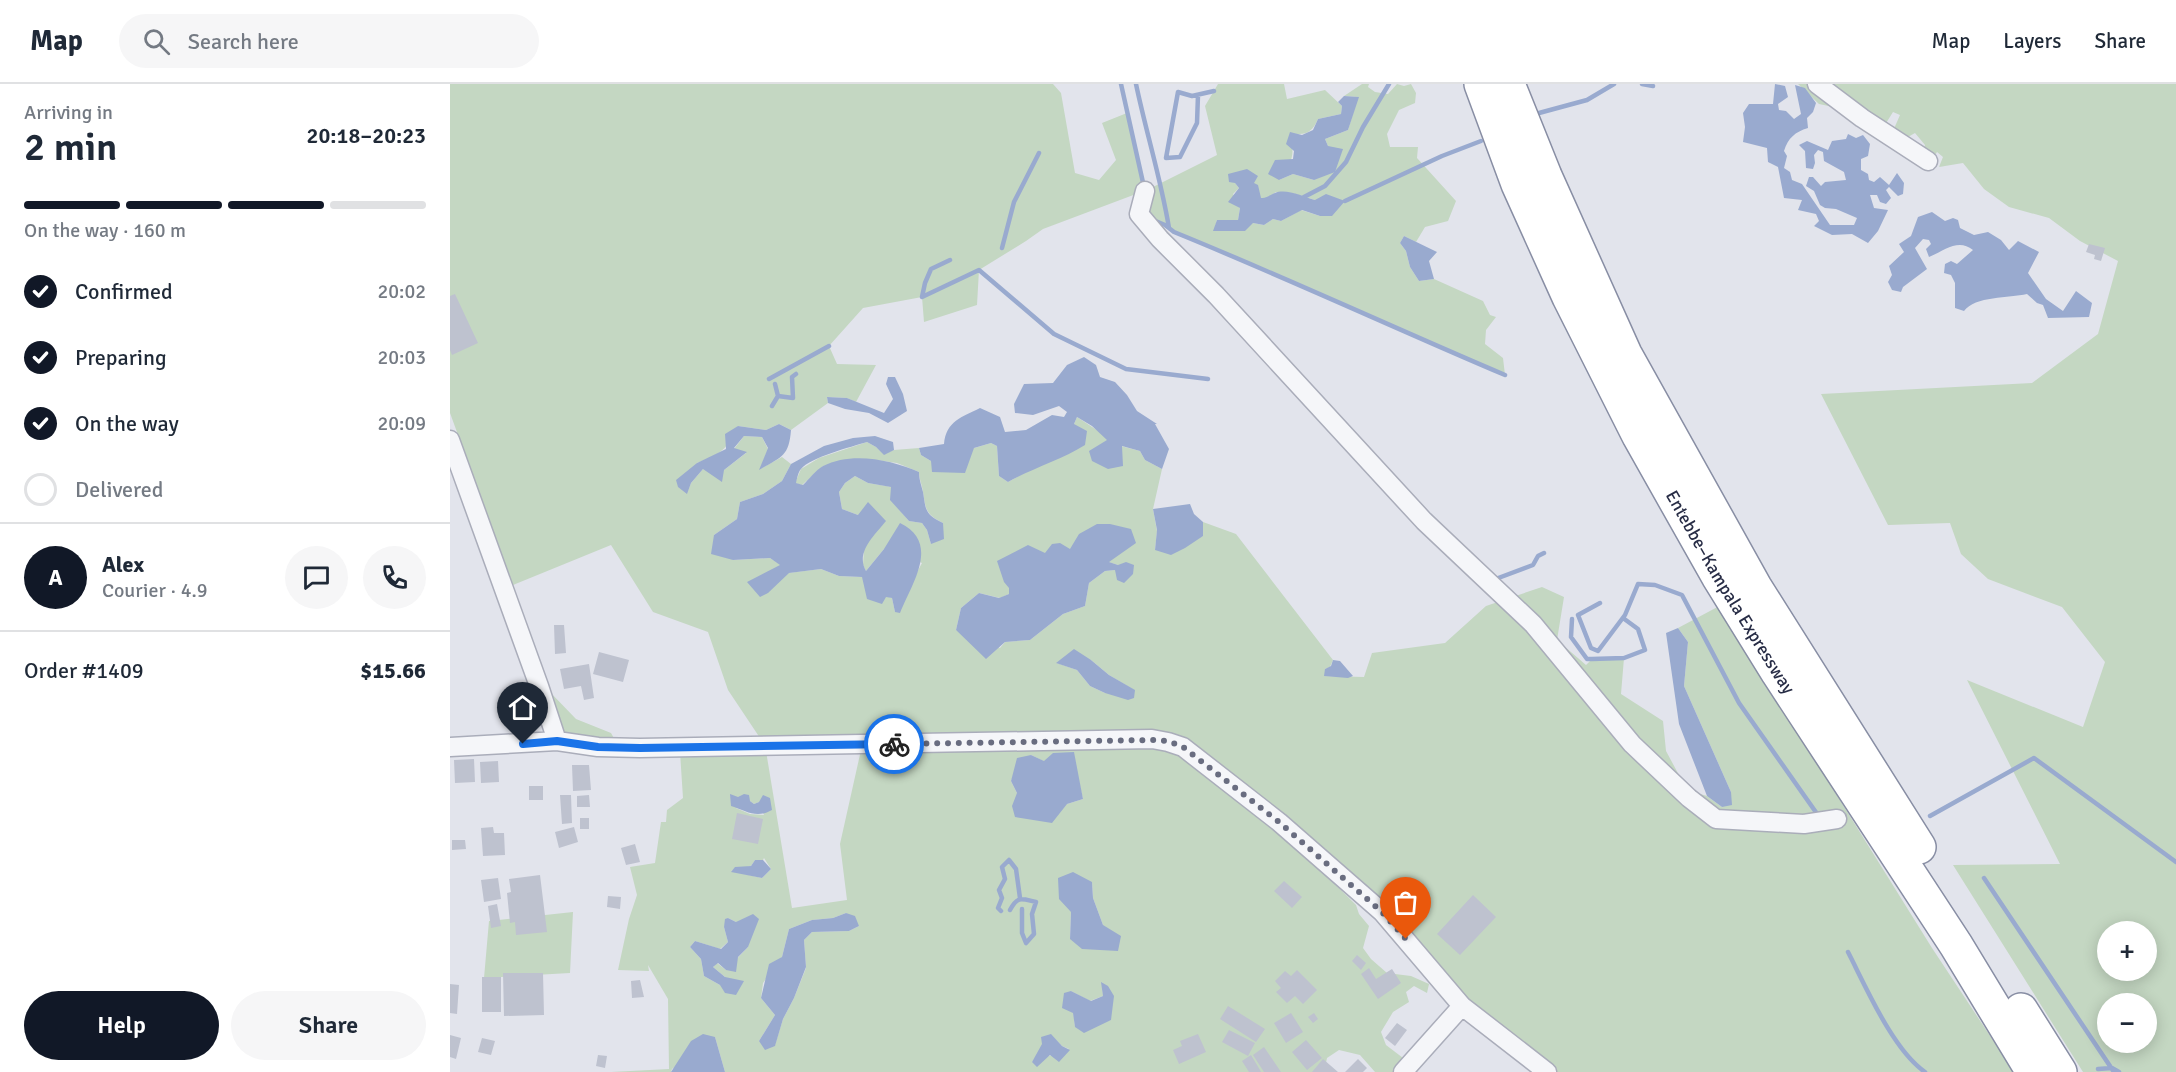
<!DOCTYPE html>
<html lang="en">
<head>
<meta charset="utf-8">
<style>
	body { margin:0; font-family:Signika,sans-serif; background:#f6f6f7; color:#1f2937; height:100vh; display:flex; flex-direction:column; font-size:22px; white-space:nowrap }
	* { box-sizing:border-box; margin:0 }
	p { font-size:20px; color:#747a83 }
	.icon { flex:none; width:33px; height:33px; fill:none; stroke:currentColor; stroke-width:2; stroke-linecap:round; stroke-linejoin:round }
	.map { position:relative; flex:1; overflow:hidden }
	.drawer { display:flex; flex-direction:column; background:#fff; width:450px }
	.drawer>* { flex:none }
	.fabs { position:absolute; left:1647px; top:837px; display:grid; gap:12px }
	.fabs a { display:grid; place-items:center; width:60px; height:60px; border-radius:50%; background:#fff; box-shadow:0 3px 15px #0003; font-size:30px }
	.pin { position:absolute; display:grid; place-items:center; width:51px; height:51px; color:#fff; margin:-62px -26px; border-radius:50% 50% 50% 0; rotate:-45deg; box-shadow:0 0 6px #0007 }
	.pin .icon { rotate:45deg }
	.courier { position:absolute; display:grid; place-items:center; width:60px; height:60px; margin:-30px; border:4px solid #1a73e8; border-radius:50%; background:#fff; color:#222; box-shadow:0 2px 8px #0007 }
	.headline em { font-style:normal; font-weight:600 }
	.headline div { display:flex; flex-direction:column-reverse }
	.headline { display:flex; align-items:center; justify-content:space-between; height:102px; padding:0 24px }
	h1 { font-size:39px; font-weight:600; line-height:45px }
	.bar { display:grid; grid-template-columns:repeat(4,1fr); gap:9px 6px; align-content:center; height:72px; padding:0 24px }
	.bar i { height:8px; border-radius:4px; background:#e0e1e3 }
	.bar .active { background:#111827 }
	.bar p { grid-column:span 4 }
	.line { display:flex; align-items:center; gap:15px; padding:0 24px; border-top:2px solid #e0e1e3 }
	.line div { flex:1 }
	.round { display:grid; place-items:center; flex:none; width:63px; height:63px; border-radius:32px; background:#f6f6f7 }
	ol { padding:0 24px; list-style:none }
	li { display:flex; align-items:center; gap:18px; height:66px }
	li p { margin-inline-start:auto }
	li .icon { padding:6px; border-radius:50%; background:#111827; color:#fff; stroke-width:4 }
	li:last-child { color:#747a83 }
	li i { width:33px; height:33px; border:3px solid #e0e1e3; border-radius:50% }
	.cta { display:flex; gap:12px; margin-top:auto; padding:12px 24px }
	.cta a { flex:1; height:69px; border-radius:36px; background:#111827; color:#fff; font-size:24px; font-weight:600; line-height:69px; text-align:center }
	.cta a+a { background:#f6f6f7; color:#1f2937 }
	header { display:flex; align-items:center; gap:36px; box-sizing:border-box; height:84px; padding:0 30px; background:#fff; border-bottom:2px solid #e0e1e3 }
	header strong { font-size:28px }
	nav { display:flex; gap:33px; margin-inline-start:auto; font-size:21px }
	.search { width:420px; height:54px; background:#f6f6f7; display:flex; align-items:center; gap:15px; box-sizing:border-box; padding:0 21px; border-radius:33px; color:#747a83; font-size:22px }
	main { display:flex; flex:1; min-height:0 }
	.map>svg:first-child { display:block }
	.green { fill:#c4d7c2; fill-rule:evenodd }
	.water { fill:#99aacf }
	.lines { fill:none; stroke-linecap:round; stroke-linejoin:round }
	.stream { stroke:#99aacf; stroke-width:4.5 }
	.building { fill:#bec2cf }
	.street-casing { stroke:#aaadba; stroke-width:21 }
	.highway-casing { stroke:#888ea4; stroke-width:36 }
	.street { stroke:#f5f6f9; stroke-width:18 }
	.highway { stroke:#fff; stroke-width:33 }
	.done { stroke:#696d80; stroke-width:6; stroke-dasharray:0 10.8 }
	.route { stroke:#1a73e8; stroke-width:8 }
	.labels { text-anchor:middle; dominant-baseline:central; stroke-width:4.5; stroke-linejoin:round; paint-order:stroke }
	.street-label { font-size:18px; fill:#282d46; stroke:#f2f4f9 }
</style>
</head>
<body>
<header>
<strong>Map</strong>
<div class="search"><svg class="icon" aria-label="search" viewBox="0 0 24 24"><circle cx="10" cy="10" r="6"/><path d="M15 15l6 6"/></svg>Search here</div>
<nav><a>Map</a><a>Layers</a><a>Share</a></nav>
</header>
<main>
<section class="drawer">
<div class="headline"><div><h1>2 min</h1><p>Arriving in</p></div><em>20:18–20:23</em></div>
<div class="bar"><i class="active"></i><i class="active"></i><i class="active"></i><i></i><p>On the way · 160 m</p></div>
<ol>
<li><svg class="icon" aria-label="check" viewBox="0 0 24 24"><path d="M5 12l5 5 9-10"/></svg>Confirmed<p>20:02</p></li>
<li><svg class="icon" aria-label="check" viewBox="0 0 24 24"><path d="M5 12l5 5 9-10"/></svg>Preparing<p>20:03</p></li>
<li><svg class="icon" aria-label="check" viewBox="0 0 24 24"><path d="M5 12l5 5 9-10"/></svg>On the way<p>20:09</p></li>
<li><i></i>Delivered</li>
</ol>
<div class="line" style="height:108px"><b class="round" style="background:#111827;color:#fff">A</b><div><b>Alex</b><p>Courier · 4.9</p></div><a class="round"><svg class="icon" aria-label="chat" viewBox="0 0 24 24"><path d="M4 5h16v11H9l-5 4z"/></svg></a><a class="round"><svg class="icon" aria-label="phone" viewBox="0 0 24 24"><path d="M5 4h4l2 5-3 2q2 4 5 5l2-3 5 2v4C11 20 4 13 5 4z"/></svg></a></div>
<div class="line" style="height:78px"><div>Order #1409</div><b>$15.66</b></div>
<div class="cta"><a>Help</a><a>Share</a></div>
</section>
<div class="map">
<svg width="1726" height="988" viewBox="0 0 1726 988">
	<rect width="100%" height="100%" fill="#e2e4ec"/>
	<!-- green -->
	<path class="green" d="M0 0H603L611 9 625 89 649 96 666 76 652 39 677 29 695 107 767 71 755 22 768 0H834L837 15 875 6 892 22 891 30 868 35C862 49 855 52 840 49 845 74 843 75 829 96L843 90 864 96 878 62 875 55 898 46 908 13 894 12 912 0H919L918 3 925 8 938 10 947 0 954 2 961 0 966 9 965 19 949 26 937 50 940 63H968L967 74 1006 117 998 137 975 143 966 158 954 152 950 159 956 167 960 183 969 197 984 195 1033 217 1040 231 1046 233 1036 246 1035 260 1053 274 1055 291C944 244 835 193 724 148L715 141 701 135 694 107 593 145 576 157 529 186 527 221 474 238 472 213 413 224 379 262 387 280 426 281 406 318 397 314 377 313 378 319 341 346 329 340 316 346 288 342C276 366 273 369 247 379L237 409 241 399 253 385 274 386 296 369 284 365 294 352 312 353 318 365 310 385 332 373 341 380 332 397 313 410 290 418 287 435 264 451 283 476 320 474 331 481 332 494 338 489 371 485 389 492 412 493 436 512 442 514 445 528 472 479 434 465 416 487 413 481 414 465 408 431 392 425 389 408 395 399 405 392 418 399 442 403 441 416 459 437 472 439 477 446 481 460 493 439C475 430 476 425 473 408 472 400 469 395 469 388L447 379 419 375 373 382 352 401 345 399 351 385 369 374 417 358 426 363 434 370 444 366 469 364 471 371 481 377 541 359 547 362 549 392 558 398 585 383 624 340 627 333 671 362 690 367 695 376 712 385 703 425 707 447 705 466 753 452V438L786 450 883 576 880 583 875 585V592L914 593 922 569 995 559 1036 522 1092 503 1114 513 1107 556 1136 581 1142 575 1174 574 1171 610 1213 637 1216 667 1237 706 1257 712 1272 723 1281 708 1234 602 1238 558 1228 544 1275 519 1339 623 1383 705 1482 864 1564 988H1104L1013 921 837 742 731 652 708 648 694 661 730 670 764 695 879 794 906 821 909 830 919 842 913 864 921 875 937 889 961 892 979 900 977 909 964 902 956 908 959 918 943 928 931 948 936 961 957 977 949 988H925L910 971 889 966 877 974 874 988H275L265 953 222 985 221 988H161L219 985 218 915 198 881 199 887 168 886 179 835 187 811 180 783 205 779 211 738H216L217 726 233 714 230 668 316 667 342 824 397 816 390 760 411 666 312 657 278 606 258 548 203 528 161 461 63 501 0 329ZM785 99 811 114H817L826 108 842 109 865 116 870 132 851 126 831 137 823 135 814 141 803 139 764 147 767 136H788L790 124 783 110 789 104ZM620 466 668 481 665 486 655 487 639 499 635 522 613 530 580 556 555 558 550 564 506 546 511 524 529 509 550 514 559 510V504L596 469ZM641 576 659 591 684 606 655 609 640 602 627 586 607 579ZM581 671 628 694 633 715 617 720 567 709 561 697 565 687ZM300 717 304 720 309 718 314 731 300 730 286 724ZM314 774 321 785 312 794 281 787 301 782 305 776H313ZM642 798 643 814 653 841 620 855 621 828ZM396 829 409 842 399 847 362 848 354 856 356 884 344 914 333 935 325 961 309 957 325 931 311 914 313 899 332 873 339 845 362 836 383 834ZM278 834 286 838 298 863 276 886 267 879 263 883 275 893 270 901 254 892 251 875 240 863 245 857 270 865 278 858 274 843ZM652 898 661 936 625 943 621 907 640 917 653 912ZM601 951 612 962 619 965 582 978Z
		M1348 0H1726V988H1633L1503 781 1610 780 1517 596 1633 643 1655 578 1612 523 1538 495 1511 470 1500 439 1438 441 1371 310 1582 299 1648 250 1668 177 1630 157 1599 134 1559 123 1534 105 1513 79 1489 83 1493 73 1487 68 1480 80 1473 69 1475 61 1465 49 1449 58 1443 47 1450 31 1443 28 1433 44 1388 24 1369 20ZM1658 848H1696V886H1658ZM1658 920H1696V958H1658Z
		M97 605 126 635 161 649 166 658 100 649Z
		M123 828 120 889 34 894 39 837Z"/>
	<!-- water -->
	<path class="water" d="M1325 0 1335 2 1338 13 1328 20 1329 26 1336 27 1344 35 1351 30 1345 1 1355 4 1366 19 1363 28 1357 34 1358 44C1345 48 1338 54 1334 67L1337 72 1334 84 1340 88 1342 96 1352 100 1380 141H1404L1407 134 1386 125 1375 124 1370 121 1364 107 1356 102 1359 93H1363L1371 102 1375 98 1396 96 1394 88 1374 77 1373 68 1368 66 1364 71 1365 79 1363 85 1356 84 1355 67 1349 61 1357 57 1378 66 1382 57 1396 55 1398 50 1406 54 1413 51 1420 60 1418 72 1411 75V86L1418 90 1419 96 1424 98 1430 93 1439 101 1447 89 1454 99 1453 110 1448 112 1439 103 1436 106 1441 114 1436 120 1430 118 1427 111H1420L1424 124 1438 126 1428 147 1418 159 1402 150 1382 151 1364 142 1369 137 1366 130 1348 126 1352 116 1334 114 1328 83 1318 78 1317 64 1293 58 1295 43 1293 29 1299 20H1323Z
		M894 12 909 13 898 46 875 55 878 62 893 65 885 88 864 96 843 90 829 96 818 90 825 76 843 75 844 67 836 60 840 48 852 51 863 46 868 35 891 30 892 22 888 18Z
		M797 85 808 92 804 99 808 101 811 114C818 114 819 111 825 109 836 104 854 113 865 116L876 110 895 117 882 132H870L852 126 831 137 823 135 814 141 803 139 795 147H763L767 136H788L790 124 778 118 789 104 785 99 779 98 778 90Z
		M1482 128 1495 137 1503 134 1508 136 1510 144 1524 151 1538 148 1551 156 1559 166 1568 157 1589 168 1578 189 1596 215 1613 227 1626 207 1642 219 1639 233 1598 234 1593 221 1587 219 1577 210C1559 214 1525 212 1514 227L1505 224V199L1501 191 1494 189 1495 180 1501 177 1507 180 1523 166C1508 154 1494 167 1479 173L1476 165 1481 160 1479 156 1473 155 1465 164 1477 185 1453 203 1451 208 1442 206 1438 198 1442 191 1439 182 1454 168 1449 160 1461 152 1468 133Z
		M954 152 987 168 979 177 984 195 969 197 960 183 956 167 950 159Z
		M634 273 646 281 650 293 665 298 677 311 687 327 707 340H705L719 365 712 385 695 376 690 367 672 362 673 382 658 385 642 377 639 367 657 356 642 342 627 333 624 340 637 347 635 361C611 376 583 384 558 398L549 392 547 362 541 359 524 364 515 389 482 388 481 377 471 371 469 364 494 360C496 337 512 333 530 324L550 333 555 348 576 346 602 331 614 333 617 328 609 322 583 331 565 329 564 320 574 300 603 299 617 281Z
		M438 293H445L453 310 457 327 438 339 419 329 395 325 378 319 377 313 397 314 434 329 443 315 436 300Z
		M329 340 341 346C339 373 331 373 309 386L318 364 312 353 294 352 284 364 297 368 274 386 272 398 253 385 241 399 237 410 228 403 226 396 247 379 276 365 275 350 288 342 316 346Z
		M425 352 443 358 444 366 434 371 426 363 417 358C401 363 361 373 351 385 348 388 347 395 346 399L353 401C359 395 366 386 373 382 402 367 442 376 469 388 469 395 471 400 473 408 476 425 474 430 493 439L494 455 481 460 477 446 472 439 459 437 440 416 441 403 418 399 405 392 395 399 389 408 392 425 408 431 418 418 436 437C425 451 405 468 416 487L434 465 450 439C491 459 462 499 450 529L445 528 442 514 436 513 432 520 417 515 412 493 389 492 371 485 339 489 318 509 310 513 297 498 330 481 320 474 283 476 261 470 264 451 287 435 290 418 313 410 332 397 341 380 374 362 403 354Z
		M740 420 744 430 753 438V452L735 464 721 471 705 466 707 446 703 425Z
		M647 440H660L681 445 686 459 659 478 668 481 676 478 684 481 683 490 674 499 667 496 665 486 655 487 639 499 635 522 613 530 580 556 555 558 536 575 506 546 511 524 529 509 549 514 559 510V504L554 498 547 477 578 461 595 469 602 460 610 459 620 465 629 450Z
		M1228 544 1238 558 1234 602 1281 708 1282 721 1272 723 1257 712 1229 640 1216 549Z
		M624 565 641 576 659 591 685 606 684 614 678 616 655 609 640 602 627 586 606 579Z
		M883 576 890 577 903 592 898 594 874 592 875 585 881 582Z
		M624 668 633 715 617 720 602 739 565 733 562 722 567 709 561 697 567 674 581 671 594 677 603 669Z
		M280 710 288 713 294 710 299 711 300 717 304 720 309 718 313 711 320 714 322 726C306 735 297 727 281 722Z
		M305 776H313L321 785 312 794 281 788 285 783 301 782Z
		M623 788 642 798 643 814 653 841 671 852 668 867 632 865 620 855 621 828 609 815 608 794Z
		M396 829 405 832 409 842 399 847 362 848 354 856 356 883 344 914 333 935 325 962 315 966 309 957 325 931 311 914 319 880 332 873 339 845 362 836 383 834Z
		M303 830 309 835 298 863 288 873 286 888 276 886 268 879 263 883 275 893 294 897 286 911 275 909 270 901 254 892 251 875 240 863 245 857 271 865 278 858 274 843 275 835 278 834 286 838Z
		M651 898 658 902 664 912 661 936 634 949 625 943 623 929 612 924 614 909 621 907 641 917 653 912Z
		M253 950 265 953 275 988H221L241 957Z
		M601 950 612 962 620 966 609 978 600 971 587 983 582 978 592 960 591 953Z"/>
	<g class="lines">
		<!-- stream -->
		<path class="stream" d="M671 0 694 103
			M686 0C696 48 711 95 719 144
			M1192 0 1203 2
			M748 11 747 39 730 73 716 74 728 8 742 12 764 7
			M1089 29 1137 16 1164 0
			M854 113 875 102 896 78 913 43 939 0
			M895 117 992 72 1031 57
			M703 136 715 141 724 148C835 193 944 244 1055 291
			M552 164 564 118 589 69
			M500 176 481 185 475 199 472 213 529 186 604 250 676 285 758 295
			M319 295 379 262
			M325 300 328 312 343 314 342 293 346 290
			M322 322 328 312
			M1043 496 1083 481 1088 472 1094 469
			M1150 519 1128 531 1141 564 1148 567 1175 531 1188 500 1205 501 1232 511 1289 619 1370 734
			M1122 535 1121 553 1137 575H1142L1174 574 1195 566 1188 545 1173 534
			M1480 732 1584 674 1726 778
			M1534 794 1664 988
			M560 826C568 811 572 815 586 818L582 830 584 850 576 859 572 849V825
			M551 827 548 824 552 814 549 806 555 795 552 783 559 776 566 785 570 814
			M1398 868C1416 903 1443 966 1475 988
			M1648 985 1662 984 1669 988"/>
	</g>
	<!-- building -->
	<path class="building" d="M1639 160 1655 164 1651 177 1644 175 1645 171 1636 168Z
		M5 210 28 259 2 271 0 266V212Z
		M104 541H114L116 569 105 570Z
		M149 568 179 576 173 598 143 590Z
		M139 580 144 614 134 616 131 602 114 605 110 585Z
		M24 675 25 698 5 699 4 676Z
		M48 677 49 698 31 699 30 678Z
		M122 681H139L141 706 123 707Z
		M79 702H93V716H79Z
		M110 711H121L122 739 112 740Z
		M139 711 140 723H127V712Z
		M287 729 313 735 308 760 282 755Z
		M130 734H139V745H130Z
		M43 743 44 749H54L55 771 33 772 31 744Z
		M124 743 128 758 109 764 105 748Z
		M2 756H15L16 765 2 766Z
		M185 760 190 778 176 781 171 764Z
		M90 791 97 848 66 851 65 838 60 839 57 809 61 808 59 795Z
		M48 794 51 815 34 818 31 796Z
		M834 797 852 813 842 824 824 807Z
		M1023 811 1046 833 1010 871 987 850Z
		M158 812 171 813 170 825 157 823Z
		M47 820 51 842 41 844 38 822Z
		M907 871 916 879 911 886 902 877Z
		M919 884 926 895 942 885 951 899 928 915 911 890Z
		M847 886 867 906 853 920 845 912 837 919 826 908 831 904 825 897 835 887 841 892Z
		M53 889H93L94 931 54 932Z
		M32 893H51V928H32Z
		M190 896 194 913 182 914 181 897Z
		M0 900 9 901 7 930 0 929Z
		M778 922 815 945 806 958 770 935Z
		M841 929 853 948 836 959 824 939Z
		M864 929 868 935 863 939 858 933Z
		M947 939 957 946 945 962 935 954Z
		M779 946 805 959 798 972 772 958Z
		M748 950 756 968 729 980 723 966 732 962 730 957Z
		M0 951 11 954 6 975 0 973Z
		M32 954 45 957 41 971 28 968Z
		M856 956 872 974 857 986 842 968Z
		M814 963 831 988H814L803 971Z
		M148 971 157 972 155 984 146 982Z
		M801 971 810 986 811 988H799L792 977Z
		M873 975 888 988H862Z
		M908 975 917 984 913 988H895Z"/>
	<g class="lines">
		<!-- street casing -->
		<g class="street-casing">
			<path id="street" d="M1367 0 1412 34 1478 77
				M695 107 689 130 710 155 766 211 974 437 1083 540 1182 660 1239 714 1266 735 1354 740 1387 735
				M0 356 89 602 107 657 148 663 190 664 702 655 718 658 733 663 829 738 932 828 1012 922 1097 988
				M0 663 107 657
				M953 988 1012 922"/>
		</g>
		<!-- highway casing -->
		<g class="highway-casing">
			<g id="highway">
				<path id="s1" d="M1031 0 1068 100 1119 213 1189 352 1268 492 1328 589 1506 861 1583 988"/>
				<path d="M1058 0 1095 92 1175 270 1305 503 1469 763"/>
				<path d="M1571 926 1610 988"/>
			</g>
		</g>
		<!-- street -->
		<use href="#street" class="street"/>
		<!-- highway -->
		<use href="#highway" class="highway"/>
	</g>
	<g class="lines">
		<!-- done -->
		<path class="done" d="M444 660 702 656 718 657 733 663 829 738 932 828 956 855"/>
		<!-- route -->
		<path class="route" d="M73 660 107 657 148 663 190 664 444 660"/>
	</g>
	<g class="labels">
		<!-- street labels -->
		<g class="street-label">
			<text stroke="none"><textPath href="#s1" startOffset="567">Entebbe–Kampala Expressway</textPath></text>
		</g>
	</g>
</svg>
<div class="fabs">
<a>+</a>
<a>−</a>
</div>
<div class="pin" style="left:956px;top:855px;background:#ea580c"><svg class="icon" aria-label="bag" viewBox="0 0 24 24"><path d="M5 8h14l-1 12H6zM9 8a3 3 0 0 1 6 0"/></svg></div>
<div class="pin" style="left:73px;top:660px;background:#1f2937"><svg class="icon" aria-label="home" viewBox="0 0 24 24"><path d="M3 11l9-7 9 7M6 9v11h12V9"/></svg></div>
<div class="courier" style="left:444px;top:660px"><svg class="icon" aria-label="bike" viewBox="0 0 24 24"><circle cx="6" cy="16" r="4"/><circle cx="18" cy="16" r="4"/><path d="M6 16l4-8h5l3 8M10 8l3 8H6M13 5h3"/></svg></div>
</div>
</main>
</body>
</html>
